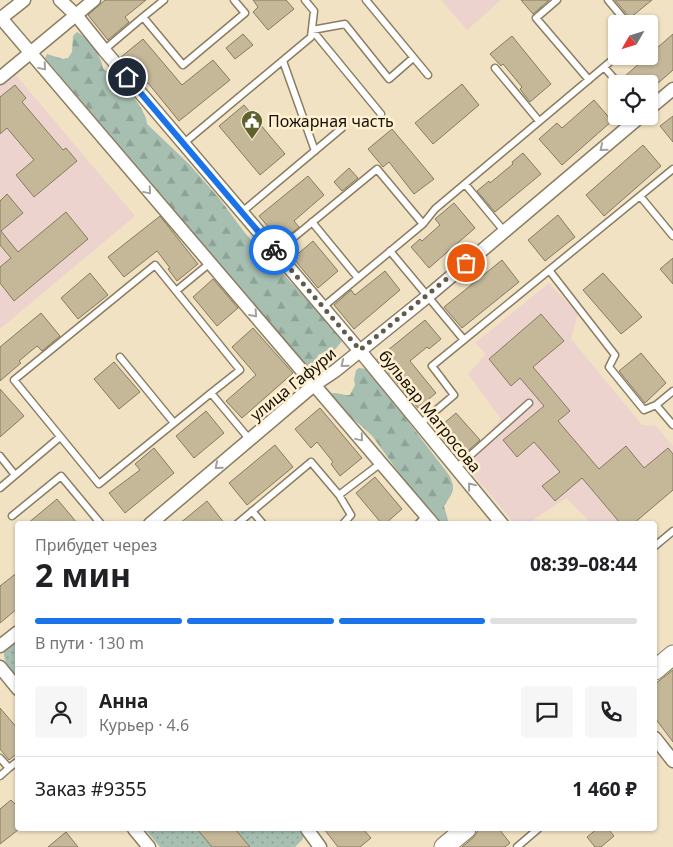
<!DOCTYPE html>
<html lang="ru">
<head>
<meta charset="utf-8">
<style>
	body { margin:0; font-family:"Noto Sans",sans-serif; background:#f6f6f6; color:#202124; height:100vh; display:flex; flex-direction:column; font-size:19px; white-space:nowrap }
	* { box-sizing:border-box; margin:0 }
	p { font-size:16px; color:#757577 }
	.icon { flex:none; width:28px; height:28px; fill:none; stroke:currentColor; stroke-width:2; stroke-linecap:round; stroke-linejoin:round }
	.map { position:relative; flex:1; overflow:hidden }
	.sheet { position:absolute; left:15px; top:521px; width:642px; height:310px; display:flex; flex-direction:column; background:#fff; border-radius:5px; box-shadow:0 1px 4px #0004 }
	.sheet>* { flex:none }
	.needle { width:32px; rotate:231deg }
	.tools { position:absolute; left:608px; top:15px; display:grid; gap:10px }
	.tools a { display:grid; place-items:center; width:50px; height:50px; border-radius:5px; background:#fff; box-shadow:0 1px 4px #0004; font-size:25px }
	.pin { position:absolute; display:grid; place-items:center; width:42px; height:42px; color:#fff; margin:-21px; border:2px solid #fff; border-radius:50%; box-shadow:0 1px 5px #0007 }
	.courier { position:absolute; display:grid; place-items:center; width:50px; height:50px; margin:-25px; border:4px solid #1a73e8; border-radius:50%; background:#fff; color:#222; box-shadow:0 1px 6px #0007 }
	.headline em { font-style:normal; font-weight:700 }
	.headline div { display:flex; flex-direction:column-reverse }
	.headline { display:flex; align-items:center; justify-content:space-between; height:85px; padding:0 20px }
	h1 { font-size:32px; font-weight:700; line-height:38px }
	.bar { display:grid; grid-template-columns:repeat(4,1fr); gap:8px 5px; align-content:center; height:60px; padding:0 20px }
	.bar i { height:6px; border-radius:4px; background:#e0e0e0 }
	.bar .selected { background:#1a73e8 }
	.bar p { grid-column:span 4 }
	.line { display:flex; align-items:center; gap:12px; padding:0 20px; border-top:1px solid #e0e0e0 }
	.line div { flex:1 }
	.round { display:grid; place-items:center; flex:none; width:52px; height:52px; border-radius:5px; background:#f6f6f6 }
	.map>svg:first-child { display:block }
	.education { fill:#edd3cd }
	.grass { fill:url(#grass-dots) }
	.forest { fill:url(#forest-firs) }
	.building { fill:#c5b899; stroke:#877a5e }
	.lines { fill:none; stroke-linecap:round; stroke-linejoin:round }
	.lane-casing { stroke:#8a7d61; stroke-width:9 }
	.street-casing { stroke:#8a7d61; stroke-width:15 }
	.secondary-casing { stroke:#8a7d61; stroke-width:21 }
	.lane { stroke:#fff; stroke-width:6 }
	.street { stroke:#fff; stroke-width:12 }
	.secondary { stroke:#fff; stroke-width:19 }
	.oneway { stroke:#a2a09b }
	.done { stroke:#635a48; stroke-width:5; stroke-dasharray:0 9 }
	.route { stroke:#1a73e8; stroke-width:6 }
	.labels { text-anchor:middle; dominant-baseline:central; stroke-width:5; stroke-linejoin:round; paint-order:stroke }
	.poi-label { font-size:16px; fill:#161106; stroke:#fef0d1; text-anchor:start }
	.street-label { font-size:16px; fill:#161106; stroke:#fef0d1 }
</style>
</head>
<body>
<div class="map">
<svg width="673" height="847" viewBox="0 0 673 847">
	<defs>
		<pattern id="grass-dots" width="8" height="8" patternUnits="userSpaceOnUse" patternTransform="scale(1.25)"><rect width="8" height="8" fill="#a6bfb1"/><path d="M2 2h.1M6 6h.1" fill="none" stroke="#8ea397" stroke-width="1.8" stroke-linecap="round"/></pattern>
		<pattern id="forest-firs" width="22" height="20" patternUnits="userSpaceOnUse" patternTransform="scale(1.25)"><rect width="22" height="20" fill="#a6bfb1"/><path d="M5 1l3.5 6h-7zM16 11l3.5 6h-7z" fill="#8ea397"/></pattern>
	</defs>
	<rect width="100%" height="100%" fill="#f1e2c4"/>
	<!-- education -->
	<path class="education" d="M441 0H501L467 30Z
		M14 73 135 216 0 329V85Z
		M549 283 578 314 571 339 642 425 656 426 673 446V486L630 524H592L566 498 527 524H515L462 461 482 443 487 434 501 419 468 374 486 354 475 343Z"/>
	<!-- grass -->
	<path class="grass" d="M17 640V678C10 669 3 663 4 650Z
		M145 829H302L304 832 303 839 295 847H160Z"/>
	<!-- forest -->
	<path class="forest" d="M77 32C87 37 97 50 101 61 102 63 102 66 103 68 106 73 112 74 116 77 125 83 148 114 147 124L189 164 219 198 245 233 340 335 342 341 333 352H325L318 355 315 367 313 370 306 368 45 58 47 54 63 59 68 58 72 52 73 36Z
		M359 368 366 369 371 373 449 475C457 491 452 493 444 506L449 524H436L373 437C359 422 340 411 329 394 335 391 343 396 350 395L355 385 354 380 356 370Z"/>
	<!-- building -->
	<path class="building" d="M105 0H146L125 17 129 22 108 40 88 15Z
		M253 0H286L294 9 268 30 253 12 258 7Z
		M521 0H549L533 14Z
		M615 0H652L630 18Z
		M243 34 253 45 235 59 226 48Z
		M673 34V70L649 91V84H632L625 76Z
		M512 36 551 84 530 102 520 89 522 87 503 64 501 66 490 54Z
		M143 39 182 85 213 60 230 80 179 121 148 83 146 85 121 57Z
		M462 84 479 105 433 144 415 123Z
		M15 85 26 98 22 102 63 150 66 148 77 161 34 197 16 175 34 160 7 128 0 134V97Z
		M594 100 612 121 562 165 539 139 557 123 562 128Z
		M244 105 285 154 260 175 219 126Z
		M673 116V142L660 126Z
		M392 129 434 179 414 194 389 162 383 167 368 149Z
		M643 145 661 166 604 216 586 195Z
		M523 153 541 174 495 212 477 191 489 181 490 183 513 164 512 162Z
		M349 168 358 178 342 191 334 182Z
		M308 176 324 195 294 221 299 227 281 242 259 216Z
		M7 194 23 213 1 231 18 252 66 212 88 239 14 301 0 283V267L11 258 0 245V201Z
		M454 203 475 228 429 268 411 247 420 239 422 241 440 225 435 219Z
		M558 215 575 237 545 261 528 240Z
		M160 216 198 264 177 281 168 269 170 268 157 251 124 277 108 257Z
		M313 241 338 271 318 288 293 258Z
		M673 258V284L660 269Z
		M502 260 519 282 462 328 444 307Z
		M385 271 400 290 354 329 334 305 351 290 355 295Z
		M90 273 108 295 78 319 61 298Z
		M603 273 642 317 621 334 583 290Z
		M213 279 238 308 217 326 193 297Z
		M41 313 60 336 42 351 37 346 19 361 21 363 0 381V347Z
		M541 314 564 341 533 367 570 411 558 421 599 469 626 446 644 468 668 448 673 454V490L633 524H621L582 478 555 501 542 486 560 472 534 442 517 457 503 440 544 406 520 378 511 386 489 359Z
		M425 320 441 339 429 349 427 347 410 361 436 393 418 408 377 359Z
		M253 328 293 373 242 418 226 401 256 375 232 347Z
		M641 353 666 383 645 403 619 371Z
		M114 362 140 392 119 409 94 379Z
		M0 389 24 416 0 437Z
		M320 408 362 458 340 476 331 464 333 462 317 442 311 448 295 429Z
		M206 411 224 433 194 458 176 436Z
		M456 413 480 440 460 458 436 430Z
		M275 445 293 467 247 505 229 483Z
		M154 448 174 473 125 513 109 493 140 470 135 464Z
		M375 477 402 509 385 524H382L356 493Z
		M57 499 78 524H27Z
		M207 501 225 524H179Z
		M18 572V608L0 623V586Z
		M673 670V742L655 718V684Z
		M0 708 18 729V753L9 760 0 749Z
		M11 800 18 807V830L0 844V809Z
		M197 829H235L250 847H212Z
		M324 829H363L371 838 360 847H338Z
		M479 829H499L510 843 505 847H462L473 838Z
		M597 829H608L614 836 601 847H595L587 837Z
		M66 832 78 847H48Z"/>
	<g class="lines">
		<!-- lane casing -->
		<g class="lane-casing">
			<path id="lane" d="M366 0 428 75
				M557 0 536 18 589 80
				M608 0 628 24
				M143 17 164 0
				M104 50 143 17 183 65 245 13 234 0
				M283 61 315 151
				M604 67 619 84
				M495 68 539 121
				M381 114 312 30 345 24 389 79 413 58
				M184 143 311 37 314 11 305 0
				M465 184 504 231
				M640 196 673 236
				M242 212 342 128
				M312 222 358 278
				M423 224 435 209 617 56
				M390 251 464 340
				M276 252 377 169 423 224 323 307
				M210 263 176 291 155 265 14 380 99 484 211 393 250 440
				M549 270 615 355 609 367 644 410 656 405 673 425
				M176 291 240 370 211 393
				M120 357 174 423
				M656 405 673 391
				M420 424 454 395 432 366 673 169
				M0 456 15 475
				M456 468 529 403
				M0 488 60 437
				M252 511 263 524
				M12 516 61 476 101 524
				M237 524 311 462 339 495
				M343 524 351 515 339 495 381 463
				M418 524 426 516
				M655 546 673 531
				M0 758 9 768 0 776
				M9 768 18 761
				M517 847 538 829"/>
		</g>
		<!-- street casing -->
		<g class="street-casing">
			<path id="street" d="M60 0 76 15 104 50 360 351 502 524
				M0 17 433 524
				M0 19 24 0
				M0 78 94 0
				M649 109 673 89
				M150 524 314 385 335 371 428 296 641 116
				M0 646 18 632
				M0 667 18 689
				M655 738 673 761
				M134 829 149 847
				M307 829 320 847"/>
		</g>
		<!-- secondary casing -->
		<g class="secondary-casing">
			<path id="secondary" d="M655 670 673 655
				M444 847 466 829"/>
		</g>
		<!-- lane -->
		<use href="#lane" class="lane"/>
		<!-- street -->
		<use href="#street" class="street"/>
		<!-- secondary -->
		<use href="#secondary" class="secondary"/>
	</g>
	<!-- one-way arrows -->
	<defs><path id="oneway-chevron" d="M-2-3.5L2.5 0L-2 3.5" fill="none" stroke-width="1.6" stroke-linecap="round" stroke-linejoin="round" transform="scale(1.25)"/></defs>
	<g class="oneway">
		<use href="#oneway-chevron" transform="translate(43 67) rotate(50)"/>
		<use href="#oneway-chevron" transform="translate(603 148) rotate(140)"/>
		<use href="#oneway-chevron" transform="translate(148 191) rotate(50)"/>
		<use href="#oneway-chevron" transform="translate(254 314) rotate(49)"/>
		<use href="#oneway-chevron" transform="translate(344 364) rotate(141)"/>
		<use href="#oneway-chevron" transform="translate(360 438) rotate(50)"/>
		<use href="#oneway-chevron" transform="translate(218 466) rotate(140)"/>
		<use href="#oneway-chevron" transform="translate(471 486) rotate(-129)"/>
	</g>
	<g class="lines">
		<!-- done -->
		<path class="done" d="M274 250 360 350 466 263"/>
		<!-- route -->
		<path class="route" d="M127 77 274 250"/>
	</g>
	<!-- icons -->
	<defs>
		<g id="civic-pin" transform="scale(1.125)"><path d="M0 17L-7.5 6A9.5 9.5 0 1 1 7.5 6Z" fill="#5f612f" stroke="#fef0d1"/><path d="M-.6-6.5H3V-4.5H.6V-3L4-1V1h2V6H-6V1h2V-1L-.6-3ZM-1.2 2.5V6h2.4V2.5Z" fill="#fff"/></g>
	</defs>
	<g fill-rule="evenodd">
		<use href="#civic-pin" x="252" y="121"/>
	</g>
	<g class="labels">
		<!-- poi labels -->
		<g class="poi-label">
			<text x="268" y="121">Пожарная часть</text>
		</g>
		<!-- street labels -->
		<g class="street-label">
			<text transform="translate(293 384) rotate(-39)">улица Гафури</text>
			<text transform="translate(430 411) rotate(51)">бульвар Матросова</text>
		</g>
	</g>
</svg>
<div class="tools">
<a><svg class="needle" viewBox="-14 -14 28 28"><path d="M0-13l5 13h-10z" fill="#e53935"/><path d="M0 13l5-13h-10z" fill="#757577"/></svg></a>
<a><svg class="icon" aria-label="locate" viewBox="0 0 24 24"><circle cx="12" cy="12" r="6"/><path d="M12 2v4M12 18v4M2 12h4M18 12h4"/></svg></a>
</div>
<div class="pin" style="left:466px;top:263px;background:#ea580c"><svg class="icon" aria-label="bag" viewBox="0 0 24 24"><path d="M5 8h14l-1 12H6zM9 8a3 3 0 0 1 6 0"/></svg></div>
<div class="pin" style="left:127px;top:77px;background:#1f2937"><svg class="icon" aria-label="home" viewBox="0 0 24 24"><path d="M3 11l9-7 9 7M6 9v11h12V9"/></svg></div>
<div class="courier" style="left:274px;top:250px"><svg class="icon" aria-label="bike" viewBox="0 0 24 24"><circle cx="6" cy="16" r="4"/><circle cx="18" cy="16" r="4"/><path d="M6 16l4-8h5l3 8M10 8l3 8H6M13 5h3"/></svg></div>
<section class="sheet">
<div class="headline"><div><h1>2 мин</h1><p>Прибудет через</p></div><em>08:39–08:44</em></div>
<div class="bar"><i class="selected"></i><i class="selected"></i><i class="selected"></i><i></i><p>В пути · 130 m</p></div>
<div class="line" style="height:90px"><a class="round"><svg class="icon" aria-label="person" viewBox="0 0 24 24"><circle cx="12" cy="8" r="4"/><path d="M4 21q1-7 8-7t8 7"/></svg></a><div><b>Анна</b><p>Курьер · 4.6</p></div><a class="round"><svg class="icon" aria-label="chat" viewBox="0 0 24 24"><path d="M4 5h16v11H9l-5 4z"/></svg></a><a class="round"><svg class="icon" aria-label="phone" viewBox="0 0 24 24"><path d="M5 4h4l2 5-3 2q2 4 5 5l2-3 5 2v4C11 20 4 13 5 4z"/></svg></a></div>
<div class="line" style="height:65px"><div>Заказ #9355</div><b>1 460 ₽</b></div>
</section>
</div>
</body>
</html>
